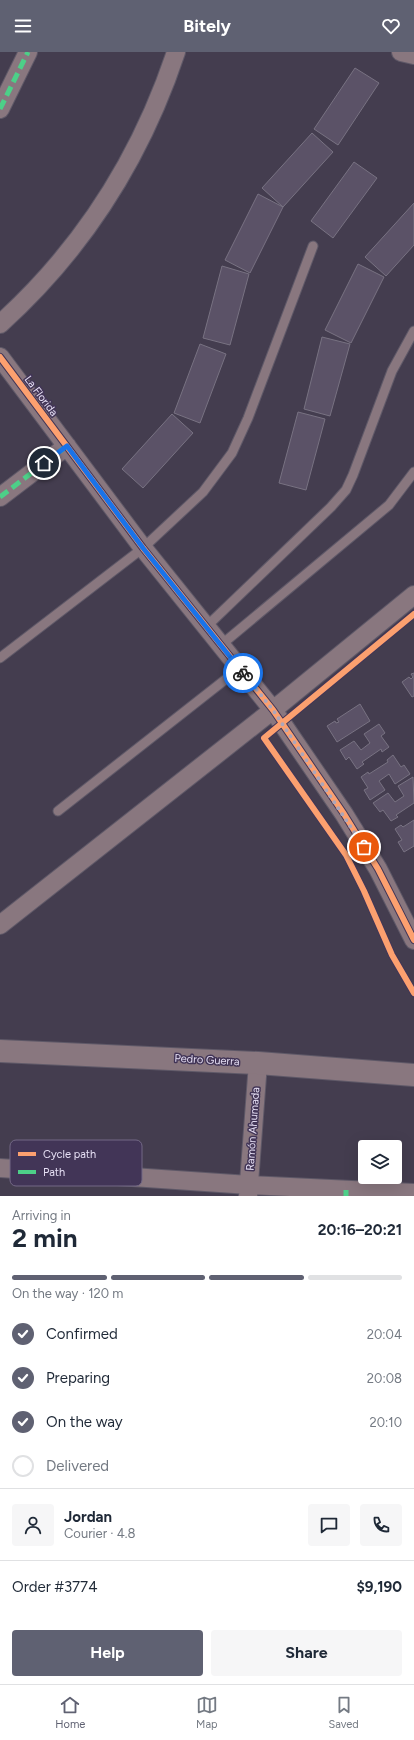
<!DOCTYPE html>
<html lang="en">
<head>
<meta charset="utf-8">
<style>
	body { margin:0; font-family:Figtree,sans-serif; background:#f6f6f7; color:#1f2937; height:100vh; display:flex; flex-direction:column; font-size:15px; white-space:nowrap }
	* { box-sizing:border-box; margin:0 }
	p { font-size:13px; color:#747a83 }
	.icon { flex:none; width:22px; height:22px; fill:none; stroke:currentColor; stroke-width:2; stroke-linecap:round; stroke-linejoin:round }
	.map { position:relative; height:1144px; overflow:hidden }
	.sheet { display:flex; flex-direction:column; background:#fff; flex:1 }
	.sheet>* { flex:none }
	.tools { position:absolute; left:358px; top:1088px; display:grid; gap:8px }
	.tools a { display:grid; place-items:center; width:44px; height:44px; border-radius:4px; background:#fff; box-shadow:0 4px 16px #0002; font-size:20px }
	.pin { position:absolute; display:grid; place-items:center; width:34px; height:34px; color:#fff; margin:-17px; border:2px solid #fff; border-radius:50%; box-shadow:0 1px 4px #0007 }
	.courier { position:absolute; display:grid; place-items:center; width:40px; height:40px; margin:-20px; border:3px solid #1a73e8; border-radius:50%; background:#fff; color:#222; box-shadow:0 1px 5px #0007 }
	.head em { font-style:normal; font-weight:700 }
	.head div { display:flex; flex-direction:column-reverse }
	.head { display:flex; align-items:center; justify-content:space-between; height:68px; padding:0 12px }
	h1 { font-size:26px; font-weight:700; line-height:30px }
	.bar { display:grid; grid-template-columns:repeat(4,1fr); gap:6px 4px; align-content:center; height:48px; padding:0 12px }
	.bar i { height:5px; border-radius:3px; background:#e0e1e3 }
	.bar .active { background:#5f6172 }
	.bar p { grid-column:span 4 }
	.line { display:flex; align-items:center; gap:10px; padding:0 12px; border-top:1px solid #e0e1e3 }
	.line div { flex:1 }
	.round { display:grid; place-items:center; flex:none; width:42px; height:42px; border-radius:4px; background:#f6f6f7 }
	ol { padding:0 12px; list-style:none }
	li { display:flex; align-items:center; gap:12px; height:44px }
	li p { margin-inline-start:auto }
	li .icon { padding:4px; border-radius:50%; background:#5f6172; color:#fff; stroke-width:4 }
	li:last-child { color:#747a83 }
	li i { width:22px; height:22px; border:2px solid #e0e1e3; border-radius:50% }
	.action { display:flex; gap:8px; margin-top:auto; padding:8px 12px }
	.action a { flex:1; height:46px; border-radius:4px; background:#5f6172; color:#fff; font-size:16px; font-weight:700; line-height:46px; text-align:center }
	.action a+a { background:#f6f6f7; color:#1f2937 }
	header { display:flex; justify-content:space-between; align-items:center; height:52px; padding:0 12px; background:#5f6172; color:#fff; font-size:18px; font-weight:700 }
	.menu { display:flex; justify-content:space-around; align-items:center; height:56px; border-top:1px solid #e0e1e3; background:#fff; font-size:11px; color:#747a83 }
	.menu a { display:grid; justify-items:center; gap:2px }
	.menu .active { color:#5f6172 }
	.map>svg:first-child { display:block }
	.building { fill:#5b5267; stroke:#787282 }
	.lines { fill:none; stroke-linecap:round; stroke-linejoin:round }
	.service-casing { stroke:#5f5968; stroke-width:11 }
	.minor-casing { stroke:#5f5968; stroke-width:20 }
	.tertiary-casing { stroke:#5f5968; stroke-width:24 }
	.service { stroke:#89777f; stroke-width:9 }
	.minor { stroke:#89777f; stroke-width:18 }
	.tertiary { stroke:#89777f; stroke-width:22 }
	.quiet { stroke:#4dcf88; stroke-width:5; stroke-dasharray:10 5; stroke-linecap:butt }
	.cycleway-casing { stroke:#423557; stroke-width:8 }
	.cycleway { stroke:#fca06f; stroke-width:6 }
	.done { stroke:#ada6ba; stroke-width:4; stroke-dasharray:0 7.2 }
	.route { stroke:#1a73e8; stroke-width:5 }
	.labels { text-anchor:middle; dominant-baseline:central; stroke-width:3; stroke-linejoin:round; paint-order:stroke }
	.street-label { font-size:11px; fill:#e6dff4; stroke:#423557 }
	.key { fill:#423557; stroke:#736886; stroke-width:1 }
	.key-label { font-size:11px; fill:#e6dff4 }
</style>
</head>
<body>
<header><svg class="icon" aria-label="menu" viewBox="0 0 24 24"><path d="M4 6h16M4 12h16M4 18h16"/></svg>Bitely<svg class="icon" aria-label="heart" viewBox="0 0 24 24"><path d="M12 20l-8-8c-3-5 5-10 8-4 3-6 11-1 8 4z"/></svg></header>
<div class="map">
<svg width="414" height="1144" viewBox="0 0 414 1144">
	<rect width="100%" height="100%" fill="#443d4f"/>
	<!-- building -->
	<path class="building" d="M355 16 379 31 338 93 314 77Z
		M312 81 333 100 283 155 262 136Z
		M354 110 377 126 333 186 311 169Z
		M258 142 283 155 250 221 225 208Z
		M414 151V193L386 224 365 205Z
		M358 212 384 225 351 291 325 278Z
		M222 214 249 222 230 293 203 286Z
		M322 285 350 292 330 364 304 357Z
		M200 292 226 302 200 371 174 361Z
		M298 360 325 367 306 438 279 431Z
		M172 362 193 381 143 436 122 417Z
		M414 621V644L412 645 402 630 409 625 411 627 413 625 411 622Z
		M360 652 370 669 337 690 327 674 335 669 336 671 339 670 337 667Z
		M379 672 385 681 381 684 389 695 382 700 381 697 362 710 364 712 357 717 349 705 346 708 340 698 354 689 361 698 370 691 364 682Z
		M393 703 401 715 404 713 410 722 395 732 389 722 379 729 385 738 370 748 364 738 368 736 361 725 368 720 369 722 388 710 387 708Z
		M413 725 414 751 396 763 398 765 391 769 383 758 380 760 373 751 388 741 395 750 404 744 398 734Z
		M414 768V794L404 800 398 790 402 788 395 777 401 773 403 775Z"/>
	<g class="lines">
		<!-- service casing -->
		<g class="service-casing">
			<path id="service" d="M206 575 331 455 346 438 353 423 392 319 414 279
				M221 593 389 453 414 420
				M0 606 143 496 203 440 232 401 248 366 313 194
				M58 759 240 616"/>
		</g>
		<!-- minor casing -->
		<g class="minor-casing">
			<path id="minor" d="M401 0 414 3
				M0 57 28 0
				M0 272C82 198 141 105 176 0
				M0 305 143 496 273 658 344 762 378 817 414 888
				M0 445 67 394
				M0 873 273 658 414 543
				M0 1116 249 1133 414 1141
				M248 1144 258 1011"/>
		</g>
		<!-- tertiary casing -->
		<g class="tertiary-casing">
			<path id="tertiary" d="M0 999 258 1011 414 1023"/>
		</g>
		<!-- service -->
		<use href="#service" class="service"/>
		<!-- minor -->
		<use href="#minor" class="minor"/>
		<!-- tertiary -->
		<use href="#tertiary" class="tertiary"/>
		<!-- quiet -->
		<path class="quiet" d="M0 57 28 0
			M0 445 67 394
			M346 1144V1138"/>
		<!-- cycleway casing -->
		<g class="cycleway-casing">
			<path id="cycleway" d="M0 305 143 496 273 658 344 762 378 817 414 888
				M414 562 264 686 346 803 364 839 392 903 414 941"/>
		</g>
		<!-- cycleway -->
		<use href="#cycleway" class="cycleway"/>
	</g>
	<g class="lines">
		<!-- done -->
		<path class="done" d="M243 621 273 658 364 795"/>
		<!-- route -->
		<path class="route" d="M44 411 67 394 143 496 243 621"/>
	</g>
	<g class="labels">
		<!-- street labels -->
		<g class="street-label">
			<text transform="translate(41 344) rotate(53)">La Florida</text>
			<text transform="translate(207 1008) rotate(3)">Pedro Guerra</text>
			<text transform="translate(253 1077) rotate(-86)">Ramón Ahumada</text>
		</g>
	</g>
	<!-- legend -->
	<rect x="10" y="1088" width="132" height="46" rx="6" class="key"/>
	<rect x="18" y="1100" width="18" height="4" fill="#fca06f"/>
	<rect x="18" y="1118" width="18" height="4" fill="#4dcf88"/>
	<g class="key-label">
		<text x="43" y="1106">Cycle path</text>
		<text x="43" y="1124">Path</text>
	</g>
</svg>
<div class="tools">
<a><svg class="icon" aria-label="layers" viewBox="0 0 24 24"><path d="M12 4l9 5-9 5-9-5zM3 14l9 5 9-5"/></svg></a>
</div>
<div class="pin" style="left:364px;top:795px;background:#ea580c"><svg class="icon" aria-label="bag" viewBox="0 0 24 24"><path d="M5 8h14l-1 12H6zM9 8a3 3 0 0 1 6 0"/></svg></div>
<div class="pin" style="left:44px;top:411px;background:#1f2937"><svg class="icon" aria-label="home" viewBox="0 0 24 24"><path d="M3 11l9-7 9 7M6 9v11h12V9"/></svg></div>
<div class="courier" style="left:243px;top:621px"><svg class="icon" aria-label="bike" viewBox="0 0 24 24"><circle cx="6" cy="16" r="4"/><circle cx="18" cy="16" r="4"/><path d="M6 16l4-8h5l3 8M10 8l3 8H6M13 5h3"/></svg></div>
</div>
<section class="sheet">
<div class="head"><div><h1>2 min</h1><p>Arriving in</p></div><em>20:16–20:21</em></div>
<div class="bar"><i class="active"></i><i class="active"></i><i class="active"></i><i></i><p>On the way · 120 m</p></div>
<ol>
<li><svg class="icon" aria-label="check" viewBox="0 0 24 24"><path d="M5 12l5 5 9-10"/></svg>Confirmed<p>20:04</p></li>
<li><svg class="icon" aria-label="check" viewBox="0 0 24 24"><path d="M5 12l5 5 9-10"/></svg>Preparing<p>20:08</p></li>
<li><svg class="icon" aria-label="check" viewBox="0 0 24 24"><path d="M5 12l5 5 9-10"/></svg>On the way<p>20:10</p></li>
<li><i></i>Delivered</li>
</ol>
<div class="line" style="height:72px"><a class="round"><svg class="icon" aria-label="person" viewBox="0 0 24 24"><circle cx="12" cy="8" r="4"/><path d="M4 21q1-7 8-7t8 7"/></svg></a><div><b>Jordan</b><p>Courier · 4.8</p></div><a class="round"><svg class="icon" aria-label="chat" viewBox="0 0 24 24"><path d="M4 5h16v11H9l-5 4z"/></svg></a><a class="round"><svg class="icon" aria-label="phone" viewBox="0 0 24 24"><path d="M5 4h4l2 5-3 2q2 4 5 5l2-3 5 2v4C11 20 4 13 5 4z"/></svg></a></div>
<div class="line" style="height:52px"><div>Order #3774</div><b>$9,190</b></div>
<div class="action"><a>Help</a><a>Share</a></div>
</section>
<nav class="menu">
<a class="active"><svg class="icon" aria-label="home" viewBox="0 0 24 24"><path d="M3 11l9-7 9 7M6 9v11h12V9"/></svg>Home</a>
<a><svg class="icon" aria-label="map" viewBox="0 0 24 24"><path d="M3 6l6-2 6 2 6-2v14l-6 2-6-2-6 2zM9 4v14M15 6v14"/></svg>Map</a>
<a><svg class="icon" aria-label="saved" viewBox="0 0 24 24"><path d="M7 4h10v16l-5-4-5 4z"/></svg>Saved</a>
</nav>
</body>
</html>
